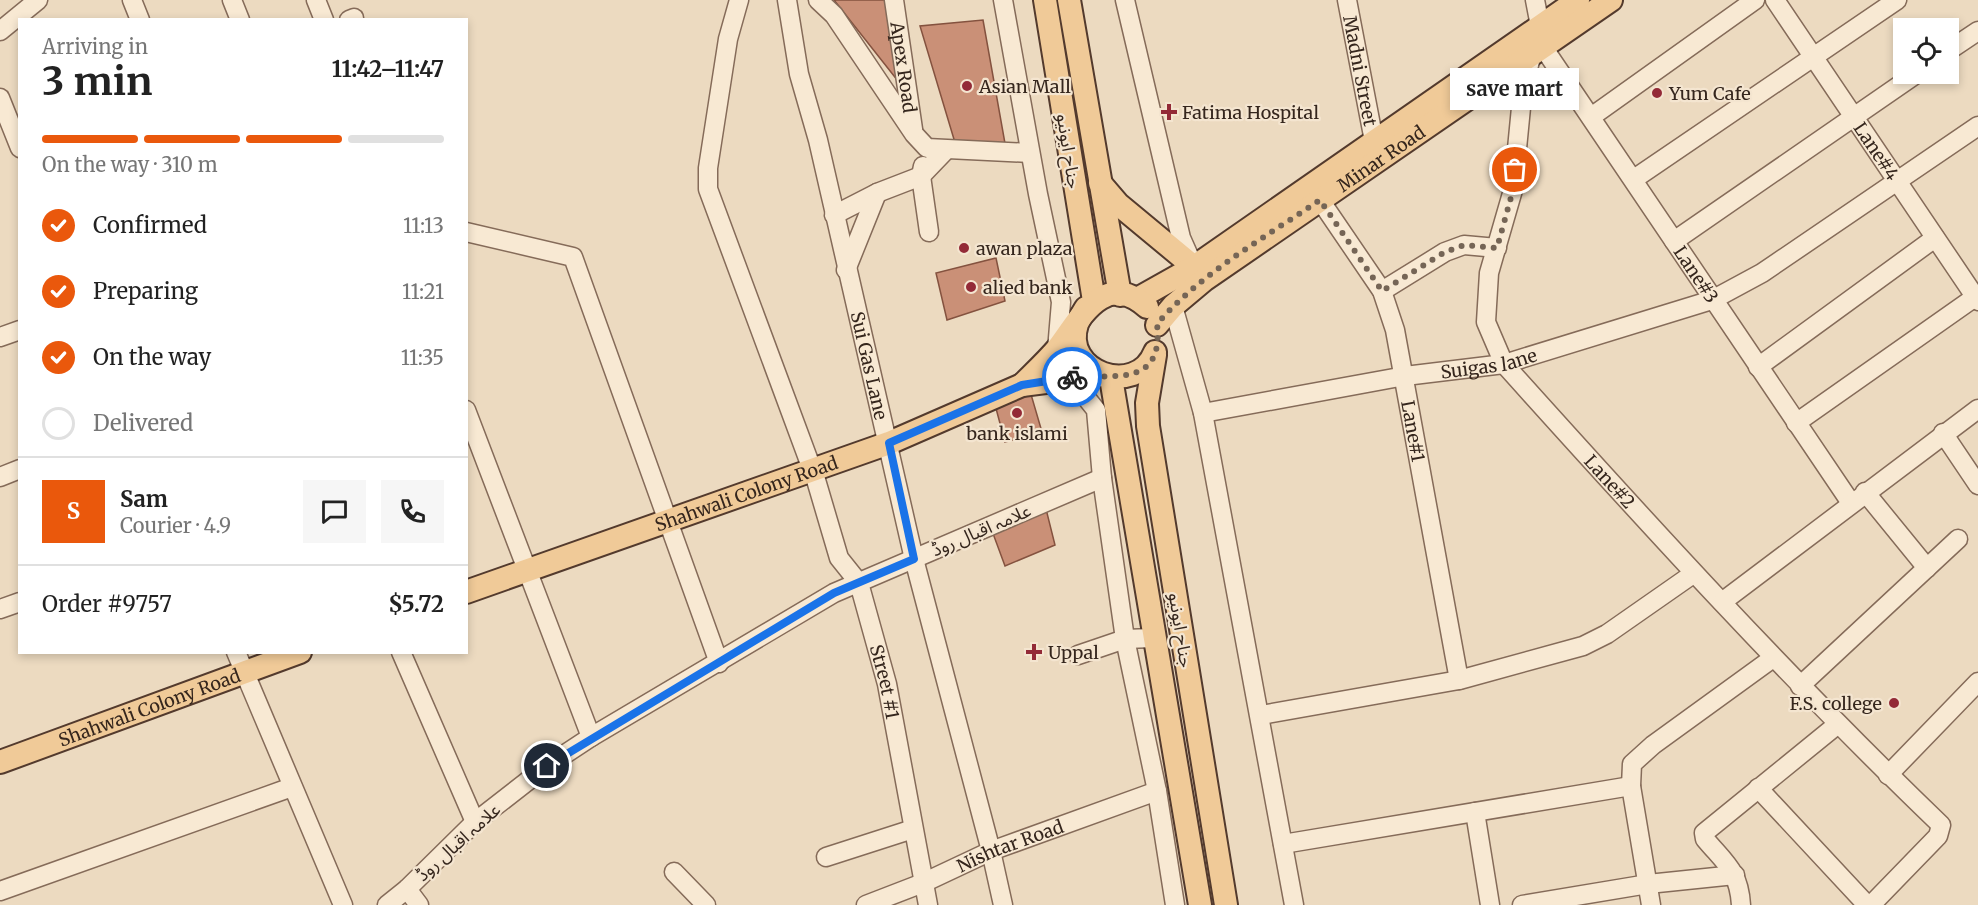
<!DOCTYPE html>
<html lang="en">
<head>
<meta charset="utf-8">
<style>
	body { margin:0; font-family:Merriweather,"Noto Sans Arabic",serif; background:#f6f6f6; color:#222; height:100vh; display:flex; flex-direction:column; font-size:22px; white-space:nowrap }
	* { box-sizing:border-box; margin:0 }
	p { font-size:20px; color:#767676 }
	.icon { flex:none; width:33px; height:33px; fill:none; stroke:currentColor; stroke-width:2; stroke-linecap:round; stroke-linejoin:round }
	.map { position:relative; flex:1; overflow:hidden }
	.details { position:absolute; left:18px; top:18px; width:450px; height:636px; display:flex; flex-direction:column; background:#fff; border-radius:0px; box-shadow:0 3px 9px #0003 }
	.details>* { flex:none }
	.controls { position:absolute; left:1893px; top:18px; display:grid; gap:12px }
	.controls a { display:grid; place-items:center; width:66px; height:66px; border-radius:0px; background:#fff; box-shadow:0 3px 9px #0003; font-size:30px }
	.pin { position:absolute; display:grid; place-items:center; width:51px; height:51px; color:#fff; margin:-26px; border:3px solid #fff; border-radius:50%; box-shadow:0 2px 6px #0007 }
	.courier { position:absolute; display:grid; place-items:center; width:60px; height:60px; margin:-30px; border:4px solid #1a73e8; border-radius:50%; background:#fff; color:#222; box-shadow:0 2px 8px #0007 }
	.bubble { position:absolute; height:42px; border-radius:0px; background:#fff; box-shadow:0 3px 9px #0003; font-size:20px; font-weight:700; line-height:42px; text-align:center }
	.headline em { font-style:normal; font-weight:700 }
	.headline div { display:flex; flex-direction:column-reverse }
	.headline { display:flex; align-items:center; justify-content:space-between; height:102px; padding:0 24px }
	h1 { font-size:39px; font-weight:700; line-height:45px }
	.bar { display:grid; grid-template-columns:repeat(4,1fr); gap:9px 6px; align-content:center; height:72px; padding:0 24px }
	.bar i { height:8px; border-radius:4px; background:#e0e0e0 }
	.bar .on { background:#ea580c }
	.bar p { grid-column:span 4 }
	.line { display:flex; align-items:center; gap:15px; padding:0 24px; border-top:2px solid #e0e0e0 }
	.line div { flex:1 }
	.round { display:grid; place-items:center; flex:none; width:63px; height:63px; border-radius:0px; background:#f6f6f6 }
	ol { padding:0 24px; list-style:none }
	li { display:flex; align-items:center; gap:18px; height:66px }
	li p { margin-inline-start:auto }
	li .icon { padding:6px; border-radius:50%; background:#ea580c; color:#fff; stroke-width:4 }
	li:last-child { color:#767676 }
	li i { width:33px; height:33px; border:3px solid #e0e0e0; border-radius:50% }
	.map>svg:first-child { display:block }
	.building { fill:#ca9077; stroke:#84523f; stroke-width:1.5 }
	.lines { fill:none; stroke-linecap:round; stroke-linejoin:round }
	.minor-casing { stroke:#856b59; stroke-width:21 }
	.major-casing { stroke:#533a2d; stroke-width:26 }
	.minor { stroke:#f8e9d3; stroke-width:18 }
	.major { stroke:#f0ca98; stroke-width:22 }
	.done { stroke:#756556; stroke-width:6; stroke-dasharray:0 10.8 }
	.route { stroke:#1a73e8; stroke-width:8 }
	.poi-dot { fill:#932a37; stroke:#f4e5d0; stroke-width:2 }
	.labels { text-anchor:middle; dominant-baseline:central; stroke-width:4.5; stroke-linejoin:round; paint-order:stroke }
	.street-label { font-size:18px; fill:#35261d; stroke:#f4e5d0 }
	.poi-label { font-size:18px; fill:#35261d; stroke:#f4e5d0; text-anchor:start }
</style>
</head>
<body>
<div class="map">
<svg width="1978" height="905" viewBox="0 0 1978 905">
	<rect width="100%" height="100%" fill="#ecdac0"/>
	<!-- building -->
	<path class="building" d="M834 0H885L898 81Z
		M983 20 1006 149 956 146 920 26Z
		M996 258 1005 301 947 320 936 273Z
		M1030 391 1042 432 1005 442 994 401Z
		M1043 497 1055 545 1005 566 988 520Z"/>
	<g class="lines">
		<!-- minor casing -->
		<g class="minor-casing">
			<g id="minor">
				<path d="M132 0 140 20"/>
				<path d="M232 0 240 20"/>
				<path d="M316 0 324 20"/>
				<path id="s1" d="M739 0 728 39 708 168V189L816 480 839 558 859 583 887 684 928 905"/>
				<path id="s2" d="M787 0 799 74 818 140 914 559 991 851 1003 905"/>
				<path d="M818 0 834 15 914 134 927 148 1030 153"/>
				<path id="s3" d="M894 0 913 129"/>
				<path d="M1003 0 1038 194 1061 302 1057 350 1060 365 1096 410 1102 478 1125 639 1157 791 1175 905"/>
				<path d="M1125 0 1181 238 1193 265"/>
				<path id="s4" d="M1347 0 1374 141"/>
				<path d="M1535 0 1540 26"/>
				<path id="s5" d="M1775 0 1978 301"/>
				<path d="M349 20 354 18"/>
				<path d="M0 31 38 0"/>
				<path id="s6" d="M1543 47 1851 503"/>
				<path d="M1948 51 1978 31"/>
				<path id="s7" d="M1532 54 1523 87 1513 190 1489 273 1486 322 1504 364C1646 522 1788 678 1941 825L1938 836 1871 905"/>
				<path d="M0 98 20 148"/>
				<path d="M1591 117 1755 0"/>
				<path d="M923 166 921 176 929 232"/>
				<path d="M1634 179 1897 0"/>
				<path id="s8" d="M1320 200 1382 291 1395 330 1459 680"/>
				<path d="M834 215 877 193 921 176 946 150"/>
				<path d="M466 232 573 257 719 663"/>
				<path d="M1674 241 1916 74"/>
				<path d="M846 270 877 193"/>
				<path d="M1382 291 1445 252 1464 245 1497 248"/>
				<path d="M1173 306 1203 413 1294 905"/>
				<path d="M0 337 20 330"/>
				<path d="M1758 367 1935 238"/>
				<path d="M466 410 591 737"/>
				<path id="s9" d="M1203 413 1405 376 1504 364 1712 300 1762 273 1978 126"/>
				<path d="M1796 423 1978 295"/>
				<path d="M1943 433 1978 485"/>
				<path d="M0 477 20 469"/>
				<path d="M1865 492 1927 568"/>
				<path d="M1722 602 1978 409"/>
				<path d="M0 609 20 602"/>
				<path d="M236 652 343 905"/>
				<path d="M401 652 475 822"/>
				<path d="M1078 655 1125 639 1153 638"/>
				<path d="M1800 686 1958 539"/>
				<path d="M1261 715 1459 680 1583 646 1607 634 1693 574"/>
				<path d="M1888 775 1978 682"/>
				<path d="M1631 786 1632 764 1653 745 1773 658"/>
				<path d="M1758 788 1867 905"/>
				<path d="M1475 812 1490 905"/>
				<path d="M1283 844 1631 786 1651 905"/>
				<path d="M826 857 913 829"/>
				<path d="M674 872 706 905"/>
				<path d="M407 889 419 905"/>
				<path d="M0 891 292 787"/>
				<path d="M387 905 407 889 475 822 547 766 591 737 834 593 1102 478"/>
				<path id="s10" d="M866 905 923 883 991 851 1157 791"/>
				<path d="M1522 905 1648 884 1735 875"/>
				<path d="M1741 905C1739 871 1725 863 1705 839L1704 833 1838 724"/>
			</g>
		</g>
		<!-- major casing -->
		<g class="major-casing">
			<g id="major">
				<path d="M1045 0 1094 301"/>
				<path d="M1069 0 1120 295"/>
				<path d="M1100 183 1118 204 1194 267"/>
				<path d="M1137 299 1194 267 1578 0"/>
				<path d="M1086 308C1083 313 1079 319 1077 324 1061 372 1136 399 1155 352"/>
				<path id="s11" d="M1157 325 1173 306 1204 280 1611 0"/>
				<path d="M1155 355 1147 403 1148 426 1226 905"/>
				<path d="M1111 378 1200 905"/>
				<path d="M1022 385C1034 373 1047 361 1058 348 1080 319 1104 269 1147 307"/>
				<path id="s12" d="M466 592 889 443 1022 385 1101 375"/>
				<path id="s13" d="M0 762 300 652"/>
			</g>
		</g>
		<!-- minor -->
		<use href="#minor" class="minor"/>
		<!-- major -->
		<use href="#major" class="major"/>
	</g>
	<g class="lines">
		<!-- done -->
		<path class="done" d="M1072 377C1114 374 1164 388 1157 324 1201 273 1264 238 1320 200L1382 291 1445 252 1464 245 1497 248 1513 190 1515 170"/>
		<!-- route -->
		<path class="route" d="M547 766 834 593 914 559 889 443 1022 385 1072 377"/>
	</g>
	<!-- markers -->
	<g class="poi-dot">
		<circle cx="967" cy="86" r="6"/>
		<circle cx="1657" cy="93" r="6"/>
		<path d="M1166 103h6v6h6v6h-6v6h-6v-6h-6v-6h6z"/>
		<circle cx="964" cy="248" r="6"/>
		<circle cx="971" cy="287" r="6"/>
		<circle cx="1017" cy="413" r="6"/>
		<path d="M1031 643h6v6h6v6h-6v6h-6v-6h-6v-6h6z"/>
		<circle cx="1894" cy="703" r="6"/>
	</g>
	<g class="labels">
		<!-- street labels -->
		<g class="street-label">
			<text stroke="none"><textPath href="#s3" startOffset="68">Apex Road</textPath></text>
			<text stroke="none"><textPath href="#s4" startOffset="72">Madni Street</textPath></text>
			<text transform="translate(1069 151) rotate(81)">جناح ایونیو</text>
			<text stroke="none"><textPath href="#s5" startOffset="182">Lane#4</textPath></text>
			<text stroke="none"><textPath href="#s11" startOffset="280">Minar Road</textPath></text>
			<text stroke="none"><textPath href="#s6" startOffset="274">Lane#3</textPath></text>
			<text stroke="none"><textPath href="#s9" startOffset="290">Suigas lane</textPath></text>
			<text stroke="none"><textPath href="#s2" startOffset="375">Sui Gas Lane</textPath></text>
			<text stroke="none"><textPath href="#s8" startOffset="254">Lane#1</textPath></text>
			<text stroke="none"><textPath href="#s7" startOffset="477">Lane#2</textPath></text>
			<text stroke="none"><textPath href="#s12" startOffset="297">Shahwali Colony Road</textPath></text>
			<text transform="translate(981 530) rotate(-23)">علامہ اقبال روڈ</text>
			<text transform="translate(1181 630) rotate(81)">جناح ایونیو</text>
			<text stroke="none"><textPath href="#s1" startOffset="718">Street #1</textPath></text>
			<text stroke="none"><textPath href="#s13" startOffset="159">Shahwali Colony Road</textPath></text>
			<text transform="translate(458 842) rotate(-42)">علامہ اقبال روڈ</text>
			<text stroke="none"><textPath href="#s10" startOffset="156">Nishtar Road</textPath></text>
		</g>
		<!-- poi labels -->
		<g class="poi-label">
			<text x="979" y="86">Asian Mall</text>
			<text x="1669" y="93">Yum Cafe</text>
			<text x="1182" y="112">Fatima Hospital</text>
			<text x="976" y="248">awan plaza</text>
			<text x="983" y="287">alied bank</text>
			<text x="1017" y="433" text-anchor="middle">bank islami</text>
			<text x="1048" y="652">Uppal</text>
			<text x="1882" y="703" text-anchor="end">F.S. college</text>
		</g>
	</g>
</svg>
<div class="controls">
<a><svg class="icon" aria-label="locate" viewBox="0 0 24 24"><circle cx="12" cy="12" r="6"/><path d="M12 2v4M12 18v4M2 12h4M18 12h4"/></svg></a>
</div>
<div class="pin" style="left:1515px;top:170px;background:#ea580c"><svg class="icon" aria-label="bag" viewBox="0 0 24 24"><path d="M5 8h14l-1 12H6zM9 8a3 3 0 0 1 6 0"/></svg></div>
<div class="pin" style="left:547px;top:766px;background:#1f2937"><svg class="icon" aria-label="home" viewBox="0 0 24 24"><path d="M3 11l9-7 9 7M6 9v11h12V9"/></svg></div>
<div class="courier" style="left:1072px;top:377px"><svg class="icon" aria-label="bike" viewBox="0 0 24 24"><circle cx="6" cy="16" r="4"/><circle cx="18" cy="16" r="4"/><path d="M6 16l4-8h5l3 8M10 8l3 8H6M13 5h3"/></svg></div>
<div class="bubble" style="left:1450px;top:68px;width:129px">save mart</div>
<section class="details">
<div class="headline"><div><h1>3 min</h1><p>Arriving in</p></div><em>11:42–11:47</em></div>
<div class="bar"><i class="on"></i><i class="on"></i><i class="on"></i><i></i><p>On the way · 310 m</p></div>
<ol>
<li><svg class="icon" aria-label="check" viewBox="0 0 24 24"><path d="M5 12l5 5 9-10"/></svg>Confirmed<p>11:13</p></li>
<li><svg class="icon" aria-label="check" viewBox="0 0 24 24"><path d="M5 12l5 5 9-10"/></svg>Preparing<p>11:21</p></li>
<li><svg class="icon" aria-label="check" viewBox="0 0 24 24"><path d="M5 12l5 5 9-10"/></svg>On the way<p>11:35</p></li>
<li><i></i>Delivered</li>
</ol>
<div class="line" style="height:108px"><b class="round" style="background:#ea580c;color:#fff">S</b><div><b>Sam</b><p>Courier · 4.9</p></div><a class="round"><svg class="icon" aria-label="chat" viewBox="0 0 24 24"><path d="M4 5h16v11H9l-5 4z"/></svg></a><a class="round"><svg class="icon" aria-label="phone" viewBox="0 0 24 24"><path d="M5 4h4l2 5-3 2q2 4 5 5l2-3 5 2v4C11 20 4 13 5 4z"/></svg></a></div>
<div class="line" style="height:78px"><div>Order #9757</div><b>$5.72</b></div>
</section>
</div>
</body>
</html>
